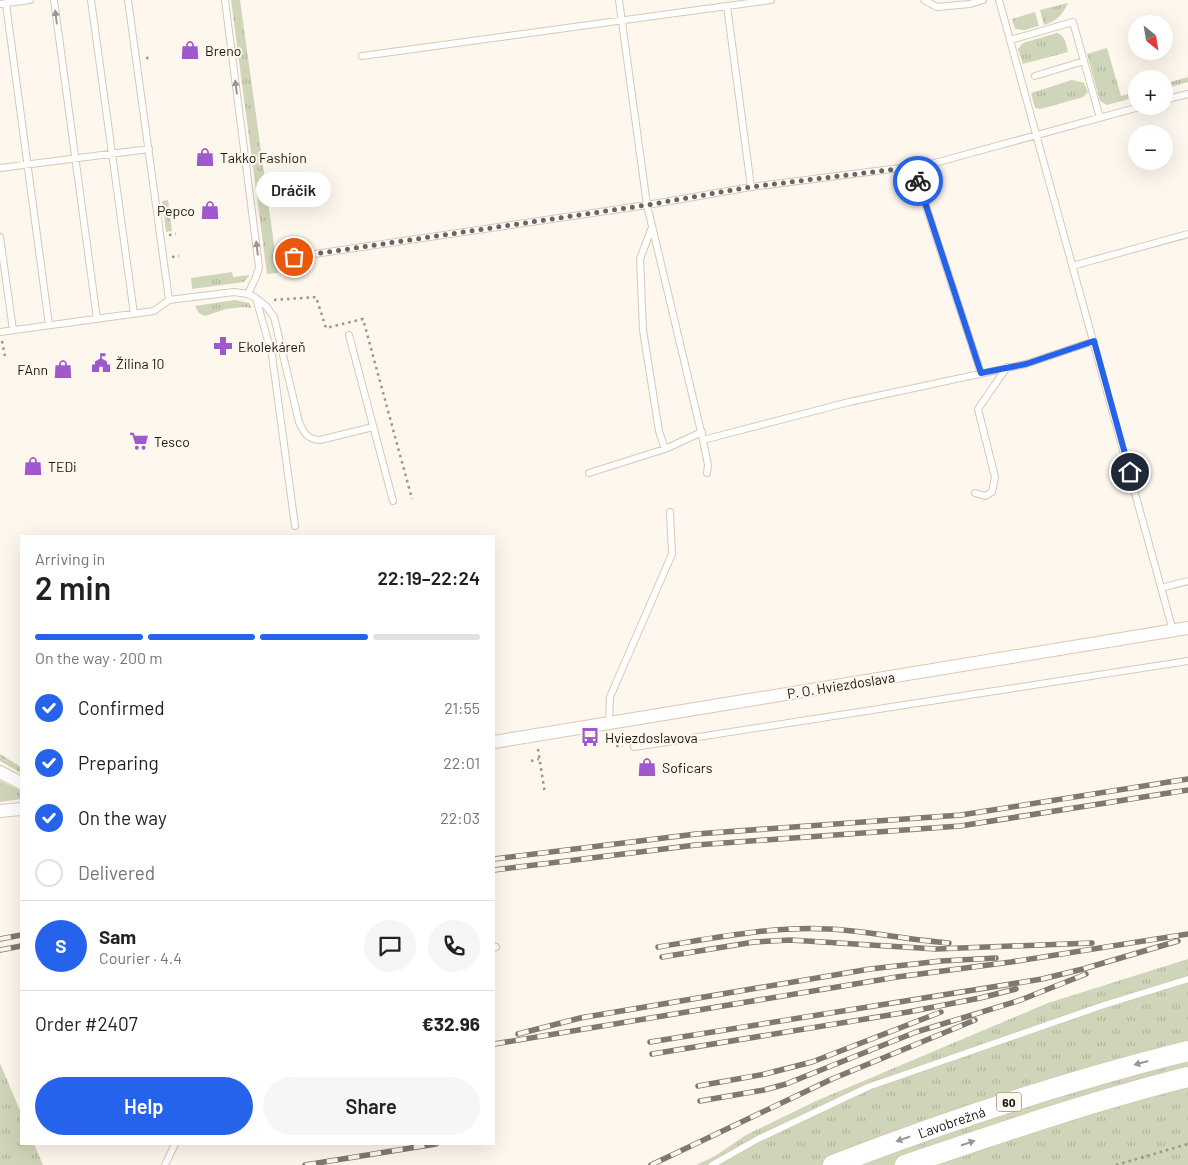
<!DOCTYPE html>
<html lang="en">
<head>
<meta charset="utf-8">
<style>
	body { margin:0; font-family:Barlow,sans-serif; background:#f6f6f6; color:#222; height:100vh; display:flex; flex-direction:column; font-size:19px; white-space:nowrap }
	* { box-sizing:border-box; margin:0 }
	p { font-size:16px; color:#767676 }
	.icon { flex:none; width:28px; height:28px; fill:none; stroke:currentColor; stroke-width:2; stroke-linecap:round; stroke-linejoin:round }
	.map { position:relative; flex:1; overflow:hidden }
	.drawer { position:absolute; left:20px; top:535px; width:475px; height:610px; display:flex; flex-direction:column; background:#fff; border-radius:0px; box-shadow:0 5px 20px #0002 }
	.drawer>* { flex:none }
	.needle { width:32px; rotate:150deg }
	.controls { position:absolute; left:1128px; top:15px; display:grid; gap:10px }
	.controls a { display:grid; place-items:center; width:45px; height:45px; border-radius:50%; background:#fff; box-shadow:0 5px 20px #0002; font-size:25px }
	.pin { position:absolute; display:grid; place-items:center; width:42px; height:42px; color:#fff; margin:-21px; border:2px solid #fff; border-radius:50%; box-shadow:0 1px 5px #0007 }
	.courier { position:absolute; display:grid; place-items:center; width:50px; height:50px; margin:-25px; border:4px solid #2563eb; border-radius:50%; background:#fff; color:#222; box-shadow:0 1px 6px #0007 }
	.bubble { position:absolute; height:35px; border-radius:18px; background:#fff; box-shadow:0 5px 20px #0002; font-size:16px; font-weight:600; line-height:35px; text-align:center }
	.overview em { font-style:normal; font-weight:600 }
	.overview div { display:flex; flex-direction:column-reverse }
	.overview { display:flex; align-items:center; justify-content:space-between; height:85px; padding:0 15px }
	h1 { font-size:32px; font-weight:600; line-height:38px }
	.bar { display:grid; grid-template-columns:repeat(4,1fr); gap:8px 5px; align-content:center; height:60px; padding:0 15px }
	.bar i { height:6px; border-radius:4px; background:#e0e0e0 }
	.bar .active { background:#2563eb }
	.bar p { grid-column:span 4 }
	.line { display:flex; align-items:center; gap:12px; padding:0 15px; border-top:1px solid #e0e0e0 }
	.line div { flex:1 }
	.round { display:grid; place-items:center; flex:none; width:52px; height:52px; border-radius:26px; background:#f6f6f6 }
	ol { padding:0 15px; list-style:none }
	li { display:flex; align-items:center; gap:15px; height:55px }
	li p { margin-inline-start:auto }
	li .icon { padding:5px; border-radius:50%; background:#2563eb; color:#fff; stroke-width:4 }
	li:last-child { color:#767676 }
	li i { width:28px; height:28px; border:2px solid #e0e0e0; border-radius:50% }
	.button { display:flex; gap:10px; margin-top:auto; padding:10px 15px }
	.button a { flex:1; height:58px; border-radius:30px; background:#2563eb; color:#fff; font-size:20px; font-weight:600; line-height:58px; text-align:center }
	.button a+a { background:#f6f6f6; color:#222 }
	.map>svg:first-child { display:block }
	.grass { fill:url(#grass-tufts) }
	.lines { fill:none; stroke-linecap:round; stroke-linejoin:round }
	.service-casing { stroke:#d9c8b3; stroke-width:8 }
	.minor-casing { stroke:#d9c8b3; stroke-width:14 }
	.primary-casing { stroke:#d9c8b3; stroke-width:22 }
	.path { stroke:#9c958c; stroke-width:2.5; stroke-dasharray:2.5 4; stroke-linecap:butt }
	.service { stroke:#fff; stroke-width:6 }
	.minor { stroke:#fff; stroke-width:12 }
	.primary { stroke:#fff; stroke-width:20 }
	.rail-casing { stroke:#7f7970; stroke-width:5.5 }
	.rail { stroke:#fef7ee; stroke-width:4; stroke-dasharray:11; stroke-linecap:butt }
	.oneway { fill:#999793 }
	.done { stroke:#6c655d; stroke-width:5; stroke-dasharray:0 9 }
	.route { stroke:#2563eb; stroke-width:6 }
	.labels { text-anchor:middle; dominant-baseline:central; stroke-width:4; stroke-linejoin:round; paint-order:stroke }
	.shield { fill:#fef7ee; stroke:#605a52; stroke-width:1 }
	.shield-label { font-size:12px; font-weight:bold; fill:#1d170f }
	.poi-label { font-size:14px; fill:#1d170f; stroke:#fef7ee; text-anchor:start }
	.street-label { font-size:14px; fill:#1d170f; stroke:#fef7ee }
</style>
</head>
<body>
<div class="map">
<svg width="1188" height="1165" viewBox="0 0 1188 1165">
	<defs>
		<pattern id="grass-tufts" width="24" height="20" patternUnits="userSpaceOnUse" patternTransform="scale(1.25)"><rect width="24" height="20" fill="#cfd5b8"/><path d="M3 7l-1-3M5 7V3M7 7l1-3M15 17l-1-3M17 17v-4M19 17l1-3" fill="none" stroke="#b1b69d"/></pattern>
	</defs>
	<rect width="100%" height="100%" fill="#fef7ee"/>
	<!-- grass -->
	<path class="grass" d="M231 0H240L278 273 267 274Z
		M1068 3C1062 15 1057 21 1044 25L1040 10Z
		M1035 12 1039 26 1024 30 1015 29 1012 19Z
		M1057 33C1065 35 1066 44 1068 52L1023 64 1018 49 1023 43Z
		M1107 48 1121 96 1136 92V97L1107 105 1100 101 1087 54Z
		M1188 77V82L1164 89V84Z
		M1072 80 1084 83 1088 92 1083 97 1041 109 1035 108 1031 93Z
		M168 200 172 231 166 232 162 201Z
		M232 272 233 277 249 275V276L244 282 192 289 191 278Z
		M235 300 249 303 252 308 243 307 226 309 205 316 199 313 195 306Z
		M0 754 21 767V773L0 761Z
		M0 781 21 791V799L0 802Z
		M1188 959V1165H696L715 1156 746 1135 816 1101 1048 1003Z
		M0 1063 21 1113V1144H34L43 1165H0Z"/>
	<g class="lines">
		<!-- service casing -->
		<g class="service-casing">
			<path id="service" d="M54 0 97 319
				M91 0 134 314
				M128 0 169 300
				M225 0 259 267 256 277 248 294
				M619 0 647 205 703 440 849 402 1026 364 1094 341
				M924 0 937 7 970 4 983 0
				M999 0 1173 631
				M0 4 30 0
				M6 4 49 325
				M727 6 751 187
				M1010 40 1073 22 1100 118
				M362 56 771 0
				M1035 76 1084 61
				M1164 100 1188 94
				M913 167 981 373
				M0 168 149 149
				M652 227 640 259 643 330 659 431 665 449
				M0 237 13 330
				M294 257 647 205 751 187 931 164 1143 106
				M1072 266 1188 234
				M256 298 272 355 295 526
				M0 332 154 311 169 300 234 292 248 294 256 298 266 306 274 317 299 422C303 432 308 440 320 440L373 427
				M349 335 393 501
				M703 440 708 465 707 473
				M589 473 665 449 702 432
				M975 493 985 496 992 492 995 477 978 409 1007 367
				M1161 588 1188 581
				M609 722 610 697 672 554 670 512
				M634 747 1188 661
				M494 948 496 947
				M165 1165 175 1144
				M712 1165 758 1139 868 1087 1104 1005 1188 979"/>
		</g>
		<!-- minor casing -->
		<g class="minor-casing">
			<path id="minor" d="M494 742 1188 628
				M0 772 21 783
				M0 811 21 809"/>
		</g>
		<!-- primary casing -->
		<g class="primary-casing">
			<g id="primary">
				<path id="s1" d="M833 1165C949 1120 1067 1081 1188 1051"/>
				<path d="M905 1165C999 1133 1092 1101 1188 1077"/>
			</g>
		</g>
		<!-- path -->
		<path class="path" d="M146 58H152
			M169 235 176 234
			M172 257 179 256
			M274 300 316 297 326 328 363 319 412 499
			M2 341 5 356
			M606 738 616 746H623
			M538 749 545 794
			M531 761 539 759
			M1116 1165 1188 1144"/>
		<!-- service -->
		<use href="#service" class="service"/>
		<!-- minor -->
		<use href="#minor" class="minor"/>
		<!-- primary -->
		<use href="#primary" class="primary"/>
		<!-- rail casing -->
		<g class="rail-casing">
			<path id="rail" d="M494 859 696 834 961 815 1188 779
				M494 870 696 845 960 826 1188 790
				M0 939 21 935
				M658 947C715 938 771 926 828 929 869 931 908 940 949 943
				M0 950 21 946
				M662 957 754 942 790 940 936 949 1092 943
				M518 1034 580 1018 870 969 941 961 996 958
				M650 1042 1042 979 1083 969 1178 941
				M494 1044 897 977 1011 962 1188 934
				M652 1054 908 1012 980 998 1016 989
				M698 1086 765 1074 812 1062 941 1012
				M700 1101 764 1090 786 1084 916 1032 1018 1001 1086 974
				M305 1165 436 1144
				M651 1165 832 1079 975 1020"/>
		</g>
		<!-- rail -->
		<use href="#rail" class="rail"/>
	</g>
	<!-- one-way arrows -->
	<defs><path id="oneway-solid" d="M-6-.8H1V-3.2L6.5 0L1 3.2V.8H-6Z" transform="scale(1.25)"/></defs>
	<g class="oneway">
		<use href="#oneway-solid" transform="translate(56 17) rotate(-97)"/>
		<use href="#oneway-solid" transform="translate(236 87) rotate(-97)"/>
		<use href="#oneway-solid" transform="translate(257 248) rotate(-97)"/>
		<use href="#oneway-solid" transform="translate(1141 1063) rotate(165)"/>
		<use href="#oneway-solid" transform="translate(903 1139) rotate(161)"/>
		<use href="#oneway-solid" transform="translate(968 1143) rotate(-19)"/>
	</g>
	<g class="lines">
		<!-- done -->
		<path class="done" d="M294 257 647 205 750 187 913 167 918 181"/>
		<!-- route -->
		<path class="route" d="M918 181 981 373 1026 364 1094 341 1130 472"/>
	</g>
	<!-- icons -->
	<defs>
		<g id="shop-bare" transform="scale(1.5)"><path d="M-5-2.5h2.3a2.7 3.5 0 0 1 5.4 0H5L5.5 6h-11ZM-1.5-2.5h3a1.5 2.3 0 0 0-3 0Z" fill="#9f59cd" stroke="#fef7ee" stroke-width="2.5" paint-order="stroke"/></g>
		<g id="pharmacy-bare" transform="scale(1.5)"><path d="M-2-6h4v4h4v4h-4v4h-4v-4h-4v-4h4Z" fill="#9f59cd" stroke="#fef7ee" stroke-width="2.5" paint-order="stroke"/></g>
		<g id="civic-bare" transform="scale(1.5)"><path d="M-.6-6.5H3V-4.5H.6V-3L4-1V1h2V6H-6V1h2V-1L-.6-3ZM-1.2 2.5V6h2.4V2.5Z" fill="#9f59cd" stroke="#fef7ee" stroke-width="2.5" paint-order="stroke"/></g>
		<g id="supermarket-bare" transform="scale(1.5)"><path d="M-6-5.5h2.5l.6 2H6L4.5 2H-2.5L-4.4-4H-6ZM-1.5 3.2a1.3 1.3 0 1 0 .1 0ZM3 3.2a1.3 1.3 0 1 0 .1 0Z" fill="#9f59cd" stroke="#fef7ee" stroke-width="2.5" paint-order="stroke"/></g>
		<g id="bus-bare" transform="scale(1.5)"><path d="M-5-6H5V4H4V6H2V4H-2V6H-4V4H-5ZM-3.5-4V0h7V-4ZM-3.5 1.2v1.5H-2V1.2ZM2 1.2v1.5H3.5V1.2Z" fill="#9f59cd" stroke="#fef7ee" stroke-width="2.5" paint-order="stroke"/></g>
	</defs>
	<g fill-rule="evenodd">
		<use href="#shop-bare" x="190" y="50"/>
		<use href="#shop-bare" x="205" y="157"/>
		<use href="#shop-bare" x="210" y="210"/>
		<use href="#pharmacy-bare" x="223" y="346"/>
		<use href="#civic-bare" x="101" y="363"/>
		<use href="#shop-bare" x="63" y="369"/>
		<use href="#supermarket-bare" x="139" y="441"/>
		<use href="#shop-bare" x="33" y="466"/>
		<use href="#bus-bare" x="590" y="737"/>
		<use href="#shop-bare" x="647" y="767"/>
	</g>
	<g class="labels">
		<!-- shield labels -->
		<rect class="shield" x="996.5" y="1092.5" width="25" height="19" rx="4"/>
		<g class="shield-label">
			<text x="1009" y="1102">60</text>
		</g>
		<!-- poi labels -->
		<g class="poi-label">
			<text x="205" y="50">Breno</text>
			<text x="220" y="157">Takko Fashion</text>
			<text x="195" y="210" text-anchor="end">Pepco</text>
			<text x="238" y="346">Ekolekáreň</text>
			<text x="116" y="363">Žilina 10</text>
			<text x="48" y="369" text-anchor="end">FAnn</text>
			<text x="154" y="441">Tesco</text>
			<text x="48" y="466">TEDi</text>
			<text x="605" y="737">Hviezdoslavova</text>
			<text x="662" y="767">Soficars</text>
		</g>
		<!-- street labels -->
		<g class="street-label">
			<text transform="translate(841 685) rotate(-9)">P. O. Hviezdoslava</text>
			<text stroke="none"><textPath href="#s1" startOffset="126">Ľavobrežná</textPath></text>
		</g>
	</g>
</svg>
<div class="controls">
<a><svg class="needle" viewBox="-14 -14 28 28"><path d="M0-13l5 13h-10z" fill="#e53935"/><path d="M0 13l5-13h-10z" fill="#767676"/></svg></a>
<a>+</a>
<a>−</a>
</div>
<div class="pin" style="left:294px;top:257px;background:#ea580c"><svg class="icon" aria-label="bag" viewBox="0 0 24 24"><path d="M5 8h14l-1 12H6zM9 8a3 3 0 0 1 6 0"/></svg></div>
<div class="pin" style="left:1130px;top:472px;background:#1f2937"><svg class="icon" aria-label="home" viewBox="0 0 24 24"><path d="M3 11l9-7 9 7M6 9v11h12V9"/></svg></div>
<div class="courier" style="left:918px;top:181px"><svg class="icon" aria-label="bike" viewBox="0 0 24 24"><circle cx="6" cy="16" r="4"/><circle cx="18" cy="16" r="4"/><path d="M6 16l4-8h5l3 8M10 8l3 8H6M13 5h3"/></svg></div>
<div class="bubble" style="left:256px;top:172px;width:75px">Dráčik</div>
<section class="drawer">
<div class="overview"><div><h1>2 min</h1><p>Arriving in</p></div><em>22:19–22:24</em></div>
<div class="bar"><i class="active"></i><i class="active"></i><i class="active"></i><i></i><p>On the way · 200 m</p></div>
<ol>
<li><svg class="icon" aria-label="check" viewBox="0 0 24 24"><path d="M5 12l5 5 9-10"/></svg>Confirmed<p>21:55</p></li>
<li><svg class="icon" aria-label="check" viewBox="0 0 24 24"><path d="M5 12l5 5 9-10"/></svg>Preparing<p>22:01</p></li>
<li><svg class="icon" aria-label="check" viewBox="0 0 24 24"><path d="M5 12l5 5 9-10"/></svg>On the way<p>22:03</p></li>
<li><i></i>Delivered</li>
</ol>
<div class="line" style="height:90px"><b class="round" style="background:#2563eb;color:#fff">S</b><div><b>Sam</b><p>Courier · 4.4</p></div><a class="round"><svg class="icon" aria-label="chat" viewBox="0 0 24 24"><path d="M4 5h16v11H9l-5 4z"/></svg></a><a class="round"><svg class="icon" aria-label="phone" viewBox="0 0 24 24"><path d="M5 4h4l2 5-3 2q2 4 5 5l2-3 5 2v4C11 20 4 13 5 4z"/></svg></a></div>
<div class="line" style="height:65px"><div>Order #2407</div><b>€32.96</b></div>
<div class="button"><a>Help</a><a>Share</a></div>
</section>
</div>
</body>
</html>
